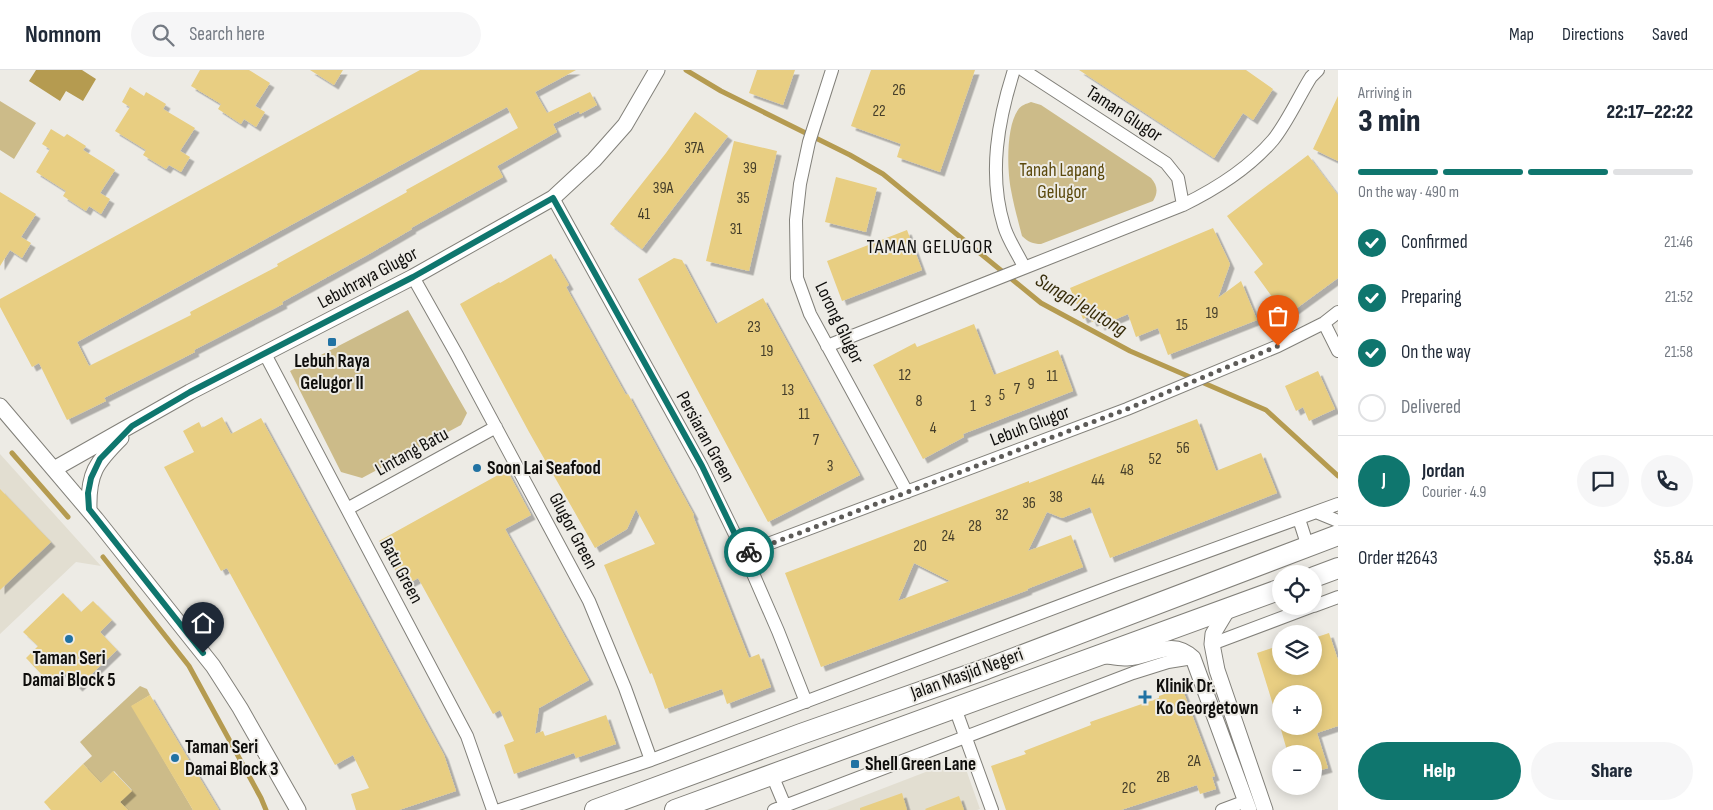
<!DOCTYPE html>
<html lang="en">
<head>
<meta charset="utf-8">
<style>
	body { margin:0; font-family:"Sofia Sans Condensed",sans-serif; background:#f6f6f7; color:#1f2937; height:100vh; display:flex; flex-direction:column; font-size:19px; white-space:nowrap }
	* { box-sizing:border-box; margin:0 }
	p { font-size:16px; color:#747a83 }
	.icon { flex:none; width:28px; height:28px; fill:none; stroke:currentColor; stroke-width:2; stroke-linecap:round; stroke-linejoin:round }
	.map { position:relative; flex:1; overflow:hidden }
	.side { display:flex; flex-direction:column; background:#fff; width:375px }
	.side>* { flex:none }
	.controls { position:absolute; left:1272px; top:495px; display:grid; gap:10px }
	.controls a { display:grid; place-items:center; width:50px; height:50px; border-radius:50%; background:#fff; box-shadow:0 2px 12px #0003; font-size:25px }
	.pin { position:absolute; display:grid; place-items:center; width:42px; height:42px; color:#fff; margin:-51px -21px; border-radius:50% 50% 50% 0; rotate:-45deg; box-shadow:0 0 5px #0007 }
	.pin .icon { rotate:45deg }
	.courier { position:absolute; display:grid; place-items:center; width:50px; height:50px; margin:-25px; border:4px solid #0f766e; border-radius:50%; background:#fff; color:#222; box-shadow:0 1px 6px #0007 }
	.overview em { font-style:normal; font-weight:800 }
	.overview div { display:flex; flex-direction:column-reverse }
	.overview { display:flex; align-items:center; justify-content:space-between; height:85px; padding:0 20px }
	h1 { font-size:32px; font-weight:800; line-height:38px }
	.bar { display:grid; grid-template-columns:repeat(4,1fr); gap:8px 5px; align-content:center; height:60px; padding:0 20px }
	.bar i { height:6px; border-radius:4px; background:#e0e1e3 }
	.bar .active { background:#0f766e }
	.bar p { grid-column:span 4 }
	.line { display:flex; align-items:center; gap:12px; padding:0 20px; border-top:1px solid #e0e1e3 }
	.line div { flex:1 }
	.round { display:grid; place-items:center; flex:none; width:52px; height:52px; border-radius:26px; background:#f6f6f7 }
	ol { padding:0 20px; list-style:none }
	li { display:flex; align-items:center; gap:15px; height:55px }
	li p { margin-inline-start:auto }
	li .icon { padding:5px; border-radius:50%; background:#0f766e; color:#fff; stroke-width:4 }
	li:last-child { color:#747a83 }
	li i { width:28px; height:28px; border:2px solid #e0e1e3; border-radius:50% }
	.primary-button { display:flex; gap:10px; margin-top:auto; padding:10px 20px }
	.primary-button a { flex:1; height:58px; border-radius:30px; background:#0f766e; color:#fff; font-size:20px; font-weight:800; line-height:58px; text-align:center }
	.primary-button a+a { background:#f6f6f7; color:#1f2937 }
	header { display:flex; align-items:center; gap:30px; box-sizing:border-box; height:70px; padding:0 25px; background:#fff; border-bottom:1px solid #e0e1e3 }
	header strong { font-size:24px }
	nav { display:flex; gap:28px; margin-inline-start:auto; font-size:18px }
	.search { width:350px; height:45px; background:#f6f6f7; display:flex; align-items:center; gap:12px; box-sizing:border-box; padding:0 18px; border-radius:28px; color:#747a83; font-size:19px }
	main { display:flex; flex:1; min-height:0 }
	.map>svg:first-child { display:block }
	.built { fill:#e2ded1 }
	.green { fill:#ccbb89 }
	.water { fill:#b59b50 }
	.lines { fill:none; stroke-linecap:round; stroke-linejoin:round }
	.stream { stroke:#b59b50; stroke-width:5 }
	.building { fill:#e8ce82; fill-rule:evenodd; filter:url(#shadow) }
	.minor-casing { stroke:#82807a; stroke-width:14 }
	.tertiary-casing { stroke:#82807a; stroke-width:17 }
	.trunk-casing { stroke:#82807a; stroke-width:22 }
	.minor { stroke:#fff; stroke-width:12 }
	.tertiary { stroke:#fff; stroke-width:15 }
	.trunk { stroke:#fff; stroke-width:20 }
	.done { stroke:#5d5b58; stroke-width:5; stroke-dasharray:0 9 }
	.route { stroke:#0f766e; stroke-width:6 }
	.poi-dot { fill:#2172a3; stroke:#edebe5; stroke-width:2 }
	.labels { text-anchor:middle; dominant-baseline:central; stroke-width:4; stroke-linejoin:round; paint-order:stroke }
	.number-label { font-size:16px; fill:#453e2a }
	.street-label { font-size:19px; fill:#0f0e0c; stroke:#edebe5 }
	.park-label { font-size:19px; fill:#5b490d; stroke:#edebe5 }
	.poi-label { font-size:19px; font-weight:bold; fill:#0f0e0c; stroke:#edebe5; text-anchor:start }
	.neighbourhood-label { font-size:20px; letter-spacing:1px; fill:#0f0e0c; stroke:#edebe5 }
	.water-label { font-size:20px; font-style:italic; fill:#362b09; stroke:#edebe5 }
</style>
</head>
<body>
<header>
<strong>Nomnom</strong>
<div class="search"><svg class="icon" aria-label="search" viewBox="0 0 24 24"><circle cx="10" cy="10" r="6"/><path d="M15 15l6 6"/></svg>Search here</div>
<nav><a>Map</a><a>Directions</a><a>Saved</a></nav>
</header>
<main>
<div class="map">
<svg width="1338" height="740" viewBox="0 0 1338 740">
	<defs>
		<filter id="shadow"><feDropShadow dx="4.5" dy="4.5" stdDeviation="0" flood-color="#0004"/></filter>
	</defs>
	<rect width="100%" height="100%" fill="#edebe5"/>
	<!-- built -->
	<path class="built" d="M0 384 101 496 76 492 0 564Z
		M962 688 980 739 977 740H827Z"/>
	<!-- green -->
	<path class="green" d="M0 31 36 53 14 89 0 80Z
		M1031 32 1041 35 1151 108C1158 116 1158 123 1153 131L1041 174C1033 174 1028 172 1022 166 1018 151 1014 136 1011 120 1007 100 1006 57 1018 40 1021 35 1026 34 1031 32Z
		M408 240 467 343 461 355 362 408 341 402 290 301Z
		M140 616 147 619 150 625 132 636 193 740H128L120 732 132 720 114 701 101 713 83 694 92 686 80 672Z"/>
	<!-- water -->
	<path class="water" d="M36 0H82L96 9 83 31 66 21 60 31 29 11Z"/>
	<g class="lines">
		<!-- stream -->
		<path class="stream" d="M686 0 721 21 850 85 883 104 1041 233 1130 281 1266 340 1338 406
			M12 383 68 447
			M103 487 189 596 261 728 266 740"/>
	</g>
	<!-- building -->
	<path class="building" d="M200 0H249L270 13 255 36 265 42 256 57 244 49 241 54 218 39 221 34 191 16Z
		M310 0H343L334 15Z
		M420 0H576L535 22 547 43 590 22 597 35 580 44 579 41 553 54 557 62 497 96 503 107 411 158 412 159 369 184 282 232 283 234 194 280 195 282 104 328 106 331 67 350 39 293 32 297 0 237V229ZM507 37 518 58 406 120 407 122 364 146 277 194 278 196 190 242 191 245 89 296 77 272Z
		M757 0H795L783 35 749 23Z
		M871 0H975L940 102 897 87 901 74 851 56Z
		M1079 0H1246L1273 19 1253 50 1243 43 1214 88Z
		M130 17 144 26 146 22 166 34 163 39 195 58 180 81 190 87 181 102 169 95 166 99 143 85 146 80 115 61 130 37 122 32Z
		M1338 26V91L1313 79Z
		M695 42 728 66 642 179 610 154 666 83Z
		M51 59 64 67 67 64 86 76 83 80 115 100 100 123 110 129 101 144 89 136 86 141 63 126 66 121 36 102 50 79 42 74Z
		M734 71 777 81 749 201 706 191Z
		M1308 85 1338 125V208L1286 246 1254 202 1263 194 1227 146Z
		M836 107 877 118 866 162 825 152Z
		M0 122 36 144 21 167 31 173 22 188 10 180 0 196Z
		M1213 158 1230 194 1218 228 1241 211 1257 250 1168 285 1158 258 1136 267 1128 244 1100 256 1098 250 1092 252 1090 246 1083 249 1070 218Z
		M907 160 922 200 842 231 827 191Z
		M551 184 569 215 566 217 626 325 628 324 694 445 693 446 749 588 759 584 771 617 727 634 722 619 665 639 652 603 650 604 604 495 655 474 636 439 627 459 595 478 529 362 460 234 499 212 500 213Z
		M674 188 682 190 716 254 763 228 860 405 768 452 638 209Z
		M974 254 994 305 1058 280 1073 321 963 364 964 367 923 389 873 295 915 273 917 277Z
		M1318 301 1335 339 1309 351 1303 337 1296 341 1285 316Z
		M222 347 231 364 261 348 444 685 456 721 399 740H356L351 724 369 718 353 685 335 695 227 498 221 501 164 397 194 382 183 361 199 352 202 358Z
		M1197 349 1216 401 1261 383 1277 423 1110 488 1090 437 1062 448 1047 442 1028 481 1071 465 1083 497 1027 519 1028 520 821 597 785 503 1029 411V413ZM914 493 950 511 898 531Z
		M507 400 531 445 505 459 589 610 539 638 535 664 543 661 545 666 606 645 616 674 576 688 574 683 514 704 504 675 514 671 500 640 493 644 418 508 404 516 379 471Z
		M0 419 51 472 0 520Z
		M63 523 81 542 93 531 112 550 100 562 117 580 78 617 63 601 50 613 26 588 38 576 23 562Z
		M1329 563 1338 590V656L1317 663 1328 698 1314 702V684H1288L1280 656H1314V624H1281V651H1278L1257 583 1281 575V596H1314V568Z
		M1182 618 1215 706 1212 707 1216 719 1200 724 1197 715 1121 740H1006L991 696 1026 684 1024 681 1091 655 1090 652 1159 628V626Z
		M150 625 219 740H193L131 636Z
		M83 694 101 713 113 701 132 721 120 732 128 740H51L44 732Z
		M902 723 907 740H860V738Z
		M959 726 964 740H926L925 739Z"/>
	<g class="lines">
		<!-- minor casing -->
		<g class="minor-casing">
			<path id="minor" d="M832 0 809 72 800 114 796 150 797 208 810 244 907 422
				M1014 0C998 50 988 104 1004 156 1008 170 1018 184 1024 197
				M1023 0 1166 93 1178 108 1183 135
				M553 128 702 397 744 483 778 561 806 632
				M413 207 457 285 589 531 625 618 651 690
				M1324 253 1338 281
				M827 276 1183 135C1216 119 1249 98 1273 70 1287 53 1299 26 1311 7L1318 0
				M265 284 467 666 493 740
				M347 439 496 357
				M1316 442 1338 451
				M1299 449 1308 477
				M744 483 1127 339 1278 276 1324 253 1338 242
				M1314 536 1338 527
				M1212 574 1313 536
				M955 638 992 740
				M772 705 785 736
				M500 740 651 690 1115 515 1338 434
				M774 740 1133 603 1168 592 1193 588
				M1222 740 1246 731"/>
		</g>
		<!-- tertiary casing -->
		<g class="tertiary-casing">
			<path id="tertiary" d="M0 336 96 449 213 596 240 638 298 740
				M54 399 190 322 413 207 553 128 594 90 625 55 657 0
				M89 439C88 403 96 393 121 368
				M1228 539 1213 564 1212 574 1217 600 1265 740
				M1104 586C1111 586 1119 588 1127 588 1152 587 1171 567 1193 588L1249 740"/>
		</g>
		<!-- trunk casing -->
		<g class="trunk-casing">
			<path id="trunk" d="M1314 507 1338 498
				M595 740 801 664 986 599 1338 465
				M675 740 1281 519"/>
		</g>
		<!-- minor -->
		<use href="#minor" class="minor"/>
		<!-- tertiary -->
		<use href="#tertiary" class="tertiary"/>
		<!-- trunk -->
		<use href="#trunk" class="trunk"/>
	</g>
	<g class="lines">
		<!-- done -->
		<path class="done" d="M749 482 1127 339 1278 276"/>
		<!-- route -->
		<path class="route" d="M203 583 89 439 88 423 91 408 100 389 132 356 190 322 413 207 553 128 702 396 744 483 749 482"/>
	</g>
	<!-- markers -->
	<g class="poi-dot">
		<rect x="327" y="267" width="10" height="10" rx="2.5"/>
		<circle cx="477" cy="398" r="5"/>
		<circle cx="69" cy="569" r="5"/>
		<path d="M1142.5 619.5h5v5h5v5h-5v5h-5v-5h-5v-5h5z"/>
		<circle cx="175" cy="688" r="5"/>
		<rect x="850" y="689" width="10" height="10" rx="2.5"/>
	</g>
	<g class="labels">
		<!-- number labels -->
		<g class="number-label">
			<text x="899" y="20">26</text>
			<text x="879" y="41">22</text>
			<text x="694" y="78">37A</text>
			<text x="750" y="98">39</text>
			<text x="663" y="118">39A</text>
			<text x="743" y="128">35</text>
			<text x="644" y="144">41</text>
			<text x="736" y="159">31</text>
			<text x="1212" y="243">19</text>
			<text x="1182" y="255">15</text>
			<text x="754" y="257">23</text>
			<text x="767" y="281">19</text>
			<text x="905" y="305">12</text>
			<text x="1052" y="306">11</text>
			<text x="1031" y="314">9</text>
			<text x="1017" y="319">7</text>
			<text x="788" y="320">13</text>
			<text x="1002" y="325">5</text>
			<text x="919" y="331">8</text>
			<text x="988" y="331">3</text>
			<text x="973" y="336">1</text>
			<text x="804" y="344">11</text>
			<text x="933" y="358">4</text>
			<text x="816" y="370">7</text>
			<text x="1183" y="378">56</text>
			<text x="1155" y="389">52</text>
			<text x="830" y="396">3</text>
			<text x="1127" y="400">48</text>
			<text x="1098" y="410">44</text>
			<text x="1056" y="427">38</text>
			<text x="1029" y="433">36</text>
			<text x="1002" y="445">32</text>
			<text x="975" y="456">28</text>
			<text x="948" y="466">24</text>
			<text x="920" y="476">20</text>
			<text x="1194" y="691">2A</text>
			<text x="1163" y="707">2B</text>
			<text x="1129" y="718">2C</text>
		</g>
		<!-- street labels -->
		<g class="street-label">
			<text transform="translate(1124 44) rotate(33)">Taman Glugor</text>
			<text transform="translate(368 208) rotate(-28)">Lebuhraya Glugor</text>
			<text transform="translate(839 253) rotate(64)">Lorong Glugor</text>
			<text transform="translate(1030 356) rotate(-21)">Lebuh Glugor</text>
			<text transform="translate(705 367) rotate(61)">Persiaran Green</text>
			<text transform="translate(412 382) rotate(-29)">Lintang Batu</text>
			<text transform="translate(573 461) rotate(62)">Glugor Green</text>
			<text transform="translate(401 501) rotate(62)">Batu Green</text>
			<text transform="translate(967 604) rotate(-20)">Jalan Masjid Negeri</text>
		</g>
		<!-- park labels -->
		<g class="park-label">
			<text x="1062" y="100">Tanah Lapang<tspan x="1062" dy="22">Gelugor</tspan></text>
		</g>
		<!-- poi labels -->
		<g class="poi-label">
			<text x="332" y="291" text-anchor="middle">Lebuh Raya<tspan x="332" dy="22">Gelugor II</tspan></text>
			<text x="487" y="398">Soon Lai Seafood</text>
			<text x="69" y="588" text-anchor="middle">Taman Seri<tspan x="69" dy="22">Damai Block 5</tspan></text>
			<text x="1156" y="616">Klinik Dr.<tspan x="1156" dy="22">Ko Georgetown</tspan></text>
			<text x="185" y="677">Taman Seri<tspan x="185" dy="22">Damai Block 3</tspan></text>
			<text x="865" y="694">Shell Green Lane</text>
		</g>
		<!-- neighbourhood labels -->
		<g class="neighbourhood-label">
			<text x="930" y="177">TAMAN GELUGOR</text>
		</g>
		<!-- water labels -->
		<g class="water-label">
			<text transform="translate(1081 235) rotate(31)">Sungai Jelutong</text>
		</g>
	</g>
</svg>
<div class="controls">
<a><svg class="icon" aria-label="locate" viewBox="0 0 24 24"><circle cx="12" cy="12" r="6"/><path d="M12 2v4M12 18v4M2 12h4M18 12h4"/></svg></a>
<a><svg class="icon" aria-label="layers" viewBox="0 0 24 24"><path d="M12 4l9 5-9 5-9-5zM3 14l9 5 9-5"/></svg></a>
<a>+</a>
<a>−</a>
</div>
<div class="pin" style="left:1278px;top:276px;background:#ea580c"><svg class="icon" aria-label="bag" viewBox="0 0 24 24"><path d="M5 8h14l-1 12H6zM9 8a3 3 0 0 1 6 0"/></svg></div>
<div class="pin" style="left:203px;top:583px;background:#1f2937"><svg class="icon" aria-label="home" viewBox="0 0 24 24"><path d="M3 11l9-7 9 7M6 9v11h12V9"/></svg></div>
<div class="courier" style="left:749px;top:482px"><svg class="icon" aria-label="bike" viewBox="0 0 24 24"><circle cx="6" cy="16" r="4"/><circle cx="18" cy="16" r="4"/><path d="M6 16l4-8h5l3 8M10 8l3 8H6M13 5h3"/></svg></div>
</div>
<section class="side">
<div class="overview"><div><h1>3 min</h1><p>Arriving in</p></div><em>22:17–22:22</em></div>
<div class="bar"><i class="active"></i><i class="active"></i><i class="active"></i><i></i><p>On the way · 490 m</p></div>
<ol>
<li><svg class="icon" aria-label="check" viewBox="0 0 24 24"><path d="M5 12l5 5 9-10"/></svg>Confirmed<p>21:46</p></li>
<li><svg class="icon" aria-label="check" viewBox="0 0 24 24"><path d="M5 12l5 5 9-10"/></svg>Preparing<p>21:52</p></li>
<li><svg class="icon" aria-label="check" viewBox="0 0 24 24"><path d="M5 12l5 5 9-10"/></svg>On the way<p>21:58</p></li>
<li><i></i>Delivered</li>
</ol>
<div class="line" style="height:90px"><b class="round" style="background:#0f766e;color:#fff">J</b><div><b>Jordan</b><p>Courier · 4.9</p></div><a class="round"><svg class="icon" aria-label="chat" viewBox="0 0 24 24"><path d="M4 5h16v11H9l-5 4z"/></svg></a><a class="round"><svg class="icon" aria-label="phone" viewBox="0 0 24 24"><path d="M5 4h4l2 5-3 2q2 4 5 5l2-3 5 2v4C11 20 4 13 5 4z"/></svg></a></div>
<div class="line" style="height:65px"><div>Order #2643</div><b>$5.84</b></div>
<div class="primary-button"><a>Help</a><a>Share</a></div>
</section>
</main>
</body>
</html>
